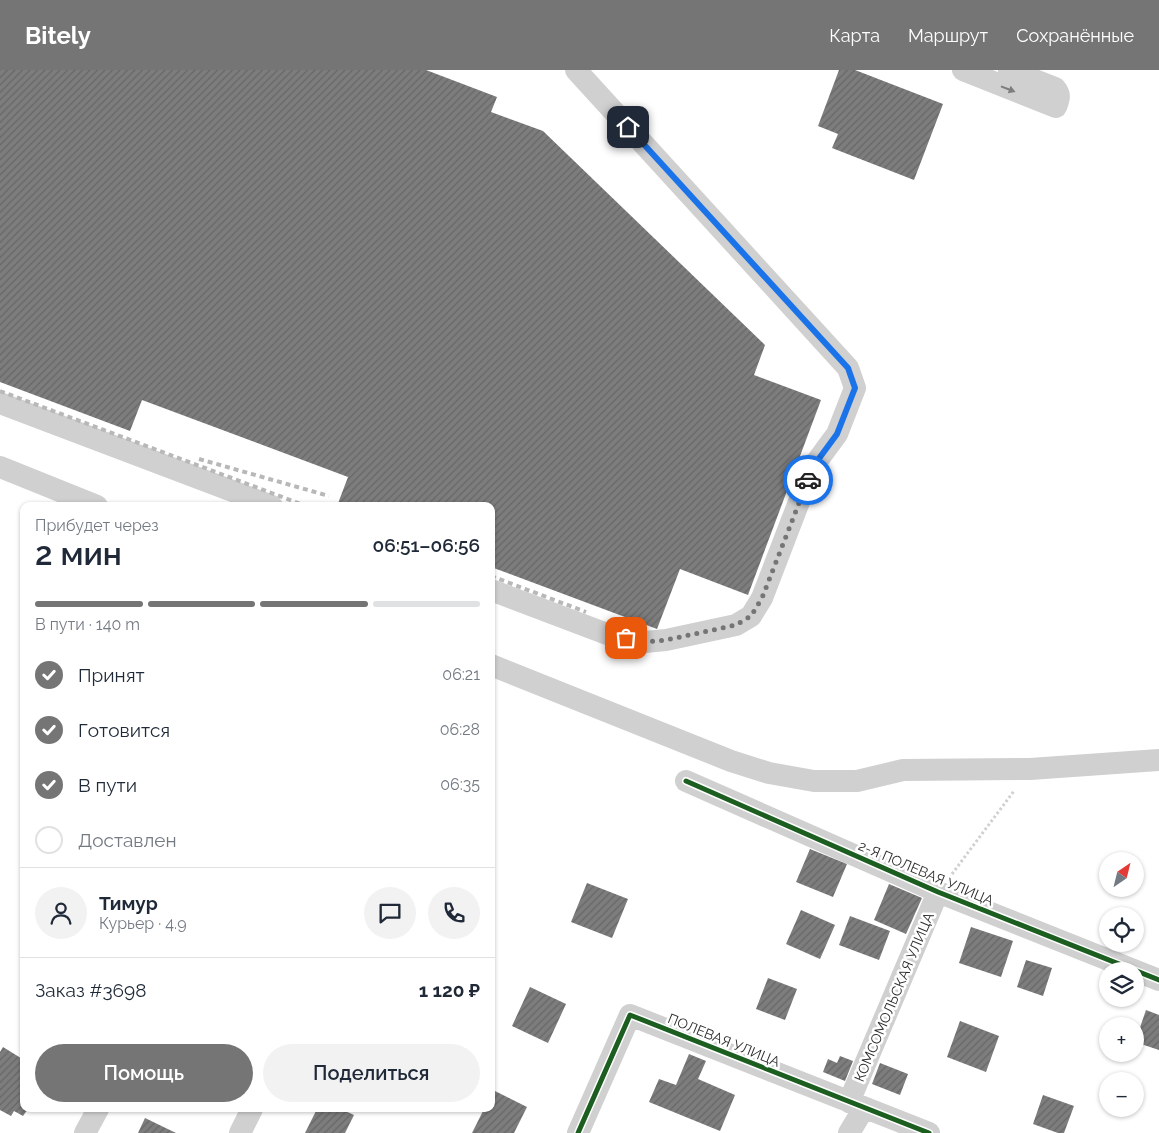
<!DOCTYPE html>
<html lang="ru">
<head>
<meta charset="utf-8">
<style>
	body { margin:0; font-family:Raleway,sans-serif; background:#f2f2f3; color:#1f2937; height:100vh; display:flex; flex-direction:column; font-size:19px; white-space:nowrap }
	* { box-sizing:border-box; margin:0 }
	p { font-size:16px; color:#747a83 }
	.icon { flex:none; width:28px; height:28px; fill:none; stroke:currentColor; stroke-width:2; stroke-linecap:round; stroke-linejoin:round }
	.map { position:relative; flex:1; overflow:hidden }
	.drawer { position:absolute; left:20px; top:432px; width:475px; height:610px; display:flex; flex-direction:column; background:#fff; border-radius:10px; box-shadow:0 1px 4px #0004 }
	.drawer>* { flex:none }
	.needle { width:32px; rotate:35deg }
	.buttons { position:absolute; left:1099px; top:782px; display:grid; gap:10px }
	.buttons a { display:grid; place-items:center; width:45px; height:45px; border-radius:50%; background:#fff; box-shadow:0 1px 4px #0004; font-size:25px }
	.pin { position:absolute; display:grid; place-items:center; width:42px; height:42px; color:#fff; margin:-21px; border-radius:10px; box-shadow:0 2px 8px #0006 }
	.courier { position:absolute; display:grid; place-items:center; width:50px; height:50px; margin:-25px; border:4px solid #1a73e8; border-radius:50%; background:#fff; color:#222; box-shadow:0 1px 6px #0007 }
	.headline em { font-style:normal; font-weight:600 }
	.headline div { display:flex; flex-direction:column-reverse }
	.headline { display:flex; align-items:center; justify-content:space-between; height:85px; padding:0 15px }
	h1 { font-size:32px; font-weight:600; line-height:38px }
	.bar { display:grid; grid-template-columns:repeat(4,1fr); gap:8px 5px; align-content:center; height:60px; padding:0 15px }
	.bar i { height:6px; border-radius:4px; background:#e0e1e3 }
	.bar .current { background:#757575 }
	.bar p { grid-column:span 4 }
	.line { display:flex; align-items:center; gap:12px; padding:0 15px; border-top:1px solid #e0e1e3 }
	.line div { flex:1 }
	.round { display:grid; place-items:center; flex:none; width:52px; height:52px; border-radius:26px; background:#f2f2f3 }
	ol { padding:0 15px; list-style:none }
	li { display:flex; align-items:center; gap:15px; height:55px }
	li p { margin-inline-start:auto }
	li .icon { padding:5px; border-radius:50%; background:#757575; color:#fff; stroke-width:4 }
	li:last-child { color:#747a83 }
	li i { width:28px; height:28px; border:2px solid #e0e1e3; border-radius:50% }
	.button { display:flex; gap:10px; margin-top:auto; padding:10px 15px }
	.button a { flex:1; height:58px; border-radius:30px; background:#757575; color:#fff; font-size:20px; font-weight:600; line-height:58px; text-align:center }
	.button a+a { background:#f2f2f3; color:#1f2937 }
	header { display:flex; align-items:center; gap:30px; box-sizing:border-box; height:70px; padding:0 25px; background:#757575; color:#fff }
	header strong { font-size:24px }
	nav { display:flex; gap:28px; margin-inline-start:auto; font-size:18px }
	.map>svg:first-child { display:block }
	.building { fill:url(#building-hatch) }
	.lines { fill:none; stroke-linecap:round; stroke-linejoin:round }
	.path { stroke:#d0d0d0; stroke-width:3; stroke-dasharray:2.5 2.5; stroke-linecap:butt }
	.minor { stroke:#d0d0d0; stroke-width:22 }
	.rail { stroke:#b8b8b8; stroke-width:4; stroke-dasharray:5 4; stroke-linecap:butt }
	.cycleway-casing { stroke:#fff; stroke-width:8 }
	.cycleway { stroke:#1b5e20; stroke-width:5 }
	.oneway { fill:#7e7e7e }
	.done { stroke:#757575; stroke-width:5; stroke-dasharray:0 9 }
	.route { stroke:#1a73e8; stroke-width:6 }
	.labels { text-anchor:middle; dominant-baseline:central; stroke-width:5; stroke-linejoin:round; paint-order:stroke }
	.street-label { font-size:14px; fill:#2b2b2b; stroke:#fff }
</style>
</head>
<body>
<header>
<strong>Bitely</strong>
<nav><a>Карта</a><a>Маршрут</a><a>Сохранённые</a></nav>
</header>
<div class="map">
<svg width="1159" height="1063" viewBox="0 0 1159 1063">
	<defs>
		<pattern id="building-hatch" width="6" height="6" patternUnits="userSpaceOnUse" patternTransform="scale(1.25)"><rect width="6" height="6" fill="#7d7d7d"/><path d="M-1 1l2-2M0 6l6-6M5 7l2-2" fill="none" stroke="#676767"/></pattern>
	</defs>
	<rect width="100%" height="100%" fill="#fff"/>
	<!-- building -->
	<path class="building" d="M0 0H426L497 27 491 42 543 61 765 275 754 305 821 330 748 525 680 499 657 559 491 497V436H337L348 407 142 330 130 361 0 312Z
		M839 0H855L943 34 914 110 832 78 838 64 818 56Z
		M810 779 847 794 833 827 796 812Z
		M587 813 628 829 612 868 571 852Z
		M889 814 922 828 906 864 874 850Z
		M801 840 835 855 820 889 786 874Z
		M850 846 890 861 879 890 839 875Z
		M971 857 1013 871 1001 907 959 893Z
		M1026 890 1052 898 1043 926 1017 917Z
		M768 908 797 919 785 950 756 939Z
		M530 917 566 934 548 973 512 956Z
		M1146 940 1159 945V980L1135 972Z
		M960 951 999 966 986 1002 947 987Z
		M3 977 24 990V1039H28L23 1046 14 1041 11 1046 0 1040V982Z
		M689 984 706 991 698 1009 735 1025 720 1061 649 1032 659 1009 676 1015Z
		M840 986 853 991 845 1011 823 1002 828 989 837 993Z
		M880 993 908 1004 900 1025 872 1014Z
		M493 1020 527 1037 514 1063H472L484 1039H491V1024Z
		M1043 1025 1074 1036 1064 1063H1058L1033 1054Z
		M317 1039H341L354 1045 345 1063H305Z
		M145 1048 176 1063H138Z"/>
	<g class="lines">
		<!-- path -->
		<path class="path" d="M952 804 1014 721"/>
		<!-- minor -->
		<path class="minor" d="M963 0 1056 37C1059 29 1061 25 1055 18L1009 0
			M0 333 272 436
			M0 397 97 436
			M491 520 607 564 645 572 666 570 736 555 751 546 762 528 812 398 837 364 855 318 848 298 576 0
			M491 595 731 691 769 703 814 711H857L903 700 1030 699 1159 690
			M686 711 938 822 1159 910
			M849 1032 938 822
			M85 1063 98 1039
			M240 1063 252 1039
			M578 1063 630 945 929 1063
			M849 1063 864 1038"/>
		<!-- rail -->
		<path class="rail" d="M0 321 306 436
			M199 389 329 426
			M491 506 586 542"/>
		<!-- cycleway casing -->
		<g class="cycleway-casing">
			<path id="cycleway" d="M686 711 938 822 1159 910
				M578 1063 630 945 929 1063"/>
		</g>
		<!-- cycleway -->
		<use href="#cycleway" class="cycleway"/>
	</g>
	<!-- one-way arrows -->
	<defs><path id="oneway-solid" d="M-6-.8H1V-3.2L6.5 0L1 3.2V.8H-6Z" transform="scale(1.25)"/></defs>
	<use class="oneway" href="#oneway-solid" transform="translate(1008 19) rotate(21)"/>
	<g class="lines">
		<!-- done -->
		<path class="done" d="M626 568 645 572 666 570 736 555 751 546 762 528 808 410"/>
		<!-- route -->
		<path class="route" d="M628 57 848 298 855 318 837 364 812 398 808 410"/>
	</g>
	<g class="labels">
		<!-- street labels -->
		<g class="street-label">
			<text transform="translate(926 803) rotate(23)">2-Я ПОЛЕВАЯ УЛИЦА</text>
			<text transform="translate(894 927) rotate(-67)">КОМСОМОЛЬСКАЯ УЛИЦА</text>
			<text transform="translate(724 970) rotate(22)">ПОЛЕВАЯ УЛИЦА</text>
		</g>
	</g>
</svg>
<div class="buttons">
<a><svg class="needle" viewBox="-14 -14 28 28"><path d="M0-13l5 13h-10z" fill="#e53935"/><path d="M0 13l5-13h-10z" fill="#747a83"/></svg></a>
<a><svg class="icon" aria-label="locate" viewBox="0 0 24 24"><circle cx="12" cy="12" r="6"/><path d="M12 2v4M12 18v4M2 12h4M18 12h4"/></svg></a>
<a><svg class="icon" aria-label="layers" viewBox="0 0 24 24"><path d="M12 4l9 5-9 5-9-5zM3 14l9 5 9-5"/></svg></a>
<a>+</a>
<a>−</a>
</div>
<div class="pin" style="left:626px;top:568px;background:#ea580c"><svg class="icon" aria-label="bag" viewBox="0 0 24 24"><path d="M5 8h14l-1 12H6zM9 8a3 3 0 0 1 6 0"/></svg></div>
<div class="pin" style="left:628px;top:57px;background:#1f2937"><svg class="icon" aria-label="home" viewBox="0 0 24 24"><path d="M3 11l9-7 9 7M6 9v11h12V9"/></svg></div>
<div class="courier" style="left:808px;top:410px"><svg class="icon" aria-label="car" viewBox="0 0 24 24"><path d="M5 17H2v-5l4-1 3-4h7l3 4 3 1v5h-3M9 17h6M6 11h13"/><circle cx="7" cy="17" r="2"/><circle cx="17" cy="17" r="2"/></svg></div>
<section class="drawer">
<div class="headline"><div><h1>2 мин</h1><p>Прибудет через</p></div><em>06:51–06:56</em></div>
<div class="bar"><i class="current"></i><i class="current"></i><i class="current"></i><i></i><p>В пути · 140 m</p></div>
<ol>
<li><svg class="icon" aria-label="check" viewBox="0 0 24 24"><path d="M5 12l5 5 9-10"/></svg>Принят<p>06:21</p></li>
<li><svg class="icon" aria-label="check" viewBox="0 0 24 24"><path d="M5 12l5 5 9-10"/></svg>Готовится<p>06:28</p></li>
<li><svg class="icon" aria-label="check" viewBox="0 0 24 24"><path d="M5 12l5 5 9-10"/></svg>В пути<p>06:35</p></li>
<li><i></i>Доставлен</li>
</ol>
<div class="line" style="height:90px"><a class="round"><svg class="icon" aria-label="person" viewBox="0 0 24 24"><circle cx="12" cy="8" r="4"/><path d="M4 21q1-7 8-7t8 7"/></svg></a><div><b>Тимур</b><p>Курьер · 4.9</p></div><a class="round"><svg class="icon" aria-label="chat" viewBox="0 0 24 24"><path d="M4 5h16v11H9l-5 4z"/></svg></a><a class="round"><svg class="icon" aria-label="phone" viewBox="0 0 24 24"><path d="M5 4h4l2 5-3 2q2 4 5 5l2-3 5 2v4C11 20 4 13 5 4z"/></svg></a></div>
<div class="line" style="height:65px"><div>Заказ #3698</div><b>1 120 ₽</b></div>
<div class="button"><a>Помощь</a><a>Поделиться</a></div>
</section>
</div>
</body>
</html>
